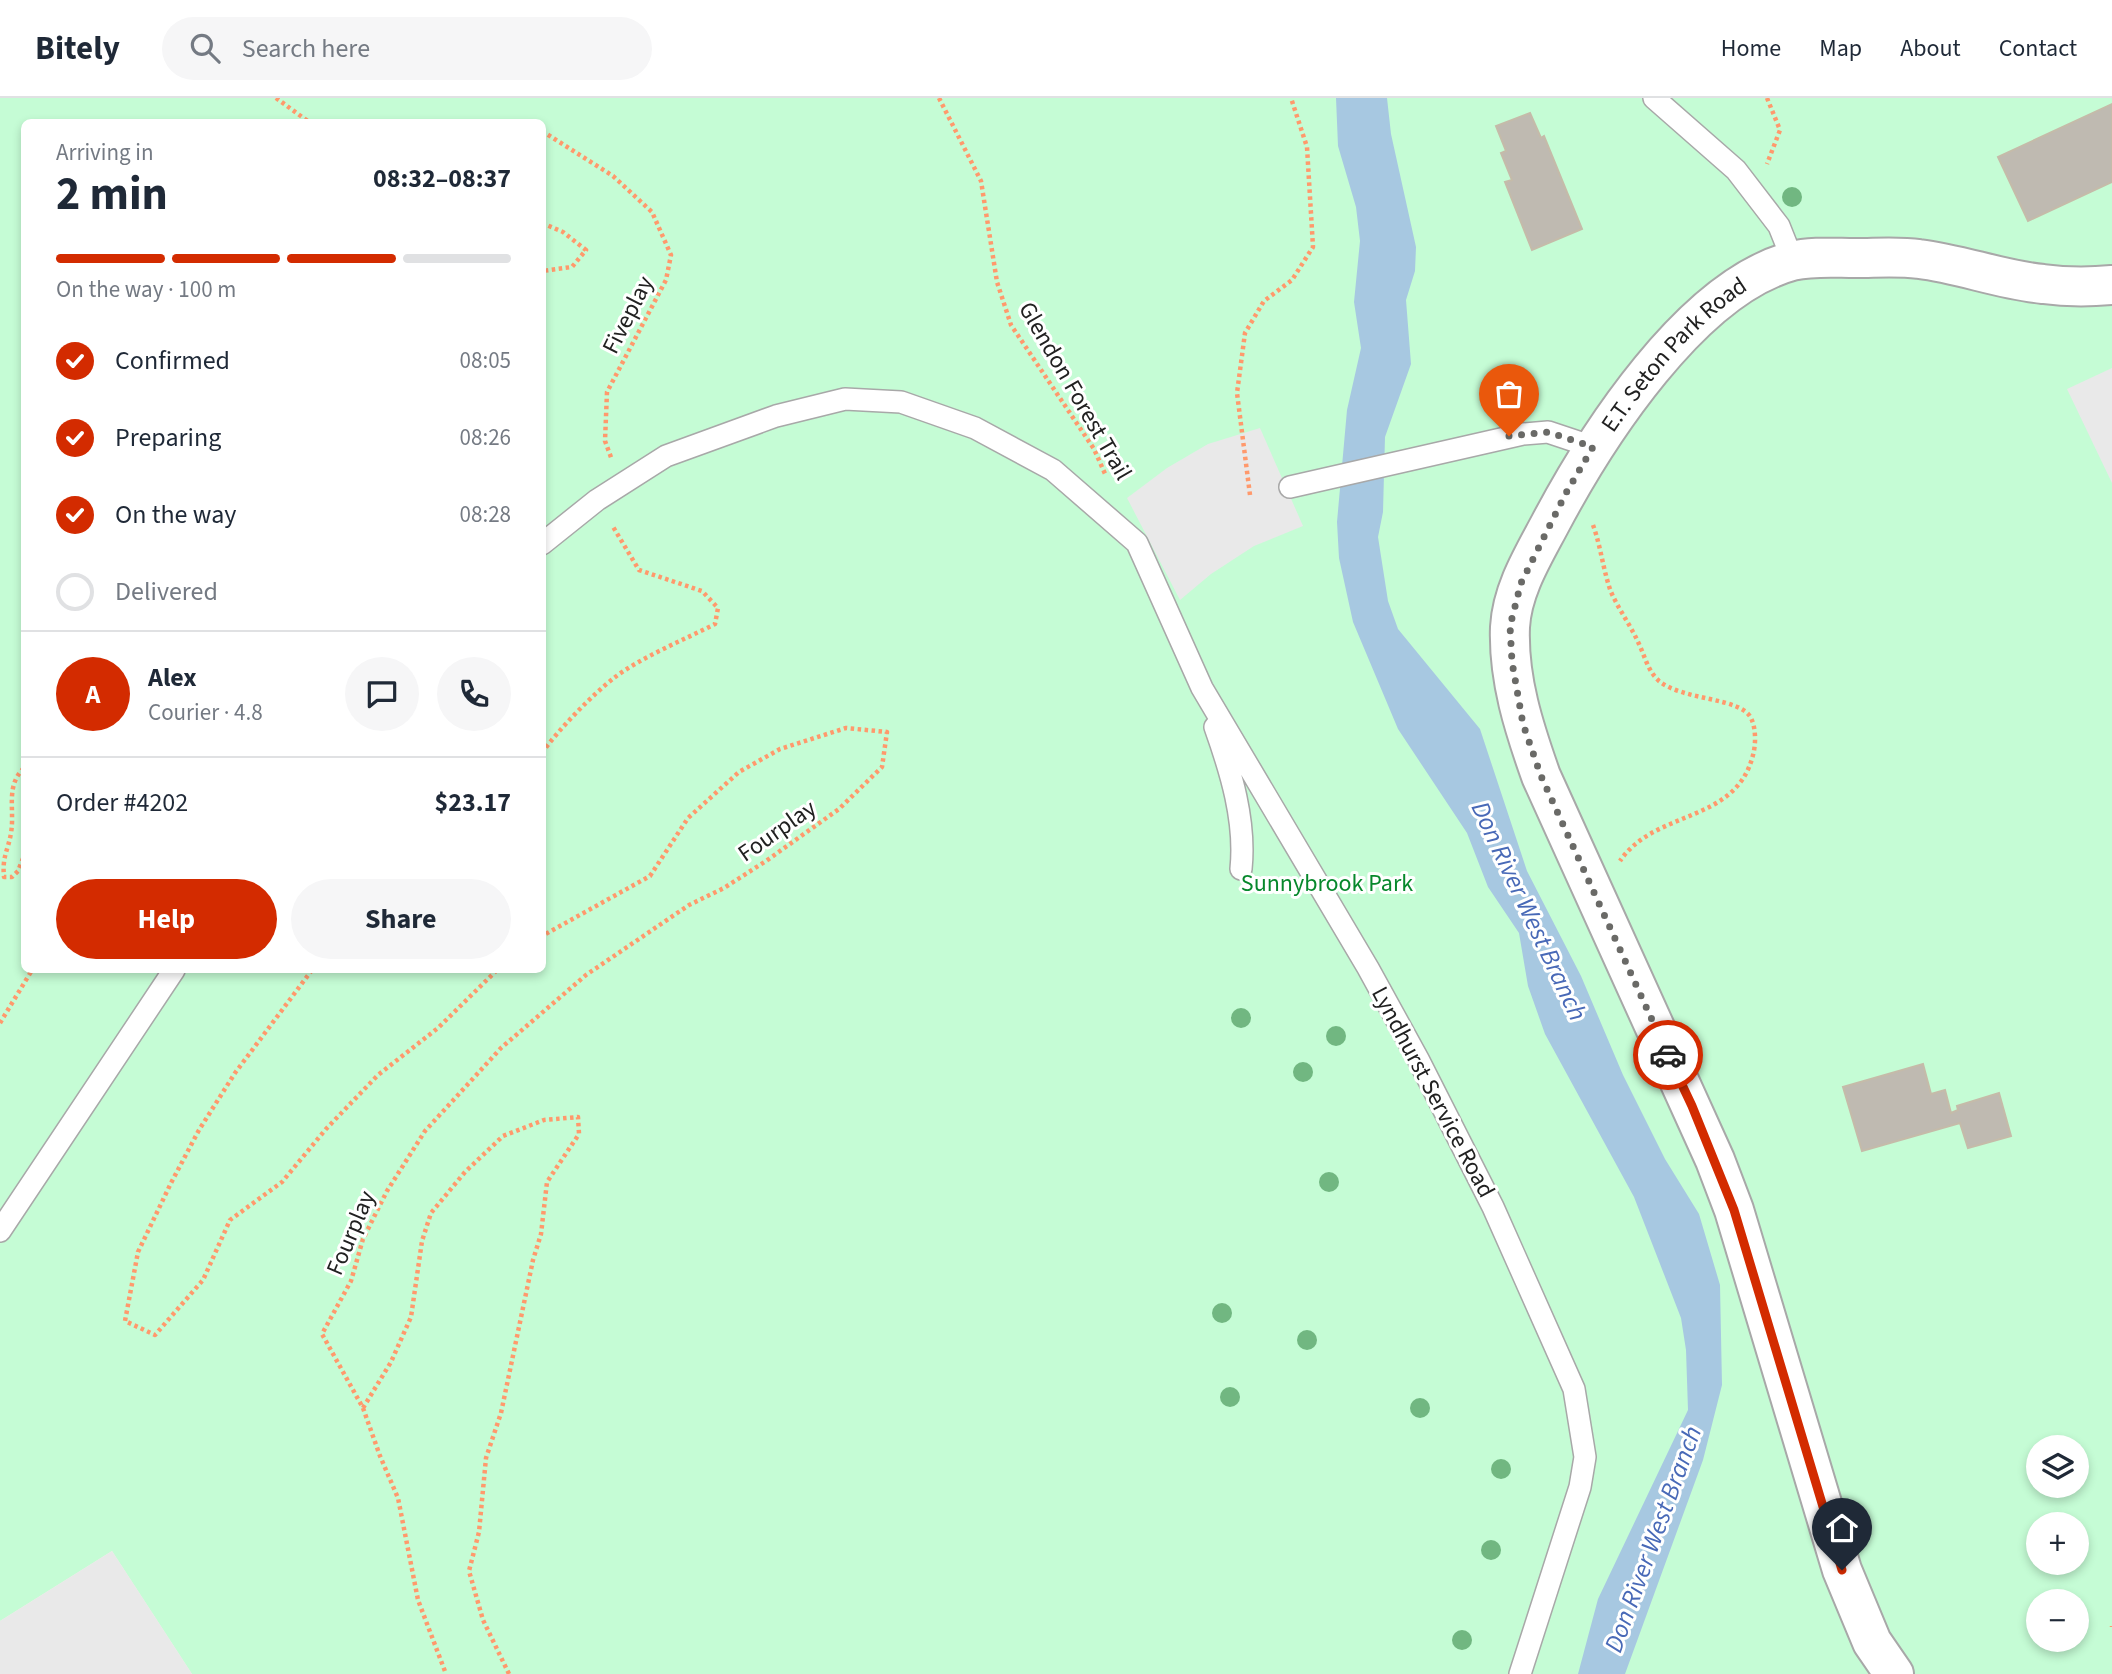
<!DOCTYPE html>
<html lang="en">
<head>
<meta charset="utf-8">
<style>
	body { margin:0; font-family:"Source Sans 3",sans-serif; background:#f6f6f7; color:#1f2937; height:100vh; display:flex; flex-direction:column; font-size:26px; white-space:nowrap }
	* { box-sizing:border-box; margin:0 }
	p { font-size:23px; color:#747a83 }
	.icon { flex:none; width:38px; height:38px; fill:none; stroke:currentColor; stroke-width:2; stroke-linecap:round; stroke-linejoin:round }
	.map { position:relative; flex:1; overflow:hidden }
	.details { position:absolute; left:21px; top:21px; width:525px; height:854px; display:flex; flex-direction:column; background:#fff; border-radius:10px; box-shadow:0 4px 10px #0003 }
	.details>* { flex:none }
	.fabs { position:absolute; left:2026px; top:1337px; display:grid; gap:14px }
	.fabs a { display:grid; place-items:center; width:63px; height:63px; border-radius:50%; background:#fff; box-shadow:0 4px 10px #0003; font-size:35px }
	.pin { position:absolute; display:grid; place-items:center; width:60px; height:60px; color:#fff; margin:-72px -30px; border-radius:50% 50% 50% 0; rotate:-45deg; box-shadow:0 0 7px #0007 }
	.pin .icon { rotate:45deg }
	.courier { position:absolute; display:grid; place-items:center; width:70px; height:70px; margin:-35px; border:5px solid #d32b00; border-radius:50%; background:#fff; color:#222; box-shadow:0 2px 9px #0007 }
	.head em { font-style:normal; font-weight:700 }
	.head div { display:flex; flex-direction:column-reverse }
	.head { display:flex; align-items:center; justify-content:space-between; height:119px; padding:0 35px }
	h1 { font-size:46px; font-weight:700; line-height:52px }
	.bar { display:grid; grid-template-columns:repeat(4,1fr); gap:10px 7px; align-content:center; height:84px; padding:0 35px }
	.bar i { height:9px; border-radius:5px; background:#e0e1e3 }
	.bar .on { background:#d32b00 }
	.bar p { grid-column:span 4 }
	.line { display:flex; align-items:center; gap:18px; padding:0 35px; border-top:2px solid #e0e1e3 }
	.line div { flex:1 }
	.round { display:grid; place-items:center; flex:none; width:74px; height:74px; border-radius:37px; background:#f6f6f7 }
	ol { padding:0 35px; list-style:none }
	li { display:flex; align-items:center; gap:21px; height:77px }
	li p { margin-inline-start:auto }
	li .icon { padding:7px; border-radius:50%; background:#d32b00; color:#fff; stroke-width:4 }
	li:last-child { color:#747a83 }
	li i { width:38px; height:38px; border:4px solid #e0e1e3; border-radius:50% }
	.button { display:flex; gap:14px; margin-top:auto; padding:14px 35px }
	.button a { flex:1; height:80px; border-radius:42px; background:#d32b00; color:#fff; font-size:28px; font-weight:700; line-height:80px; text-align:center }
	.button a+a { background:#f6f6f7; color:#1f2937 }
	header { display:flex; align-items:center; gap:42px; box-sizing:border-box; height:98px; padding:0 35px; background:#fff; border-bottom:2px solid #e0e1e3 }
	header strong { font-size:33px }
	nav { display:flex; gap:38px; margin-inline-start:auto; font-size:24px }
	.search { width:490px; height:63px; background:#f6f6f7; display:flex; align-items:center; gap:18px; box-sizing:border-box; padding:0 24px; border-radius:38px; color:#747a83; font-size:26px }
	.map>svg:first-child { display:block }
	.park { fill:#c5fcd5; fill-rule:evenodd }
	.parking { fill:#e9e9e9 }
	.water { fill:#a7c8e1 }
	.building { fill:#bfbab1; stroke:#c5bba9; stroke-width:2 }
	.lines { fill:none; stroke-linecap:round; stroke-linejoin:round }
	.service-casing { stroke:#a8a8a8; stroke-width:24 }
	.minor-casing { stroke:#a8a8a8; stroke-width:42 }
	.path { stroke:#ff996c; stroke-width:4.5; stroke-dasharray:3.5 3.5; stroke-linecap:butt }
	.service { stroke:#fff; stroke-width:21 }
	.minor { stroke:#fff; stroke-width:38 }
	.tree { fill:#71b781 }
	.done { stroke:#6a6a67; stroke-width:7; stroke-dasharray:0 12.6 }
	.route { stroke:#d32b00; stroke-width:9 }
	.labels { text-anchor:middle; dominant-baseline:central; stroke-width:6; stroke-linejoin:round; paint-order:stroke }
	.street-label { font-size:24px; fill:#212121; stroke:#fff }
	.park-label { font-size:24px; fill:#07882c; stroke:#fff }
	.water-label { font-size:26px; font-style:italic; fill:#4869b7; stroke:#fff }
</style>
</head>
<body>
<header>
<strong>Bitely</strong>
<div class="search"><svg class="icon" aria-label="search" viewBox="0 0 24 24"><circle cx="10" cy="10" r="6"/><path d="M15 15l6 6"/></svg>Search here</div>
<nav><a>Home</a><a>Map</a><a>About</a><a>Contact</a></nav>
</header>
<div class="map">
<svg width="2112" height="1576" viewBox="0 0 2112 1576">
	<rect width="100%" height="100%" fill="#f2f1e8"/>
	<!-- park -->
	<path class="park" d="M0 0H2112V1576H192L112 1453 0 1523ZM24 24H542V872H24ZM2039 1349H2077V1388H2039ZM2039 1426H2077V1465H2039ZM2039 1503H2077V1542H2039Z"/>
	<!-- parking -->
	<path class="parking" d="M2112 270V385L2067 291Z
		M1260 330 1303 428 1254 448 1211 476 1180 502 1127 400 1167 370 1208 346Z
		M112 1453 192 1576H0V1523Z"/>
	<!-- water -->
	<path class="water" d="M1336 0H1387L1391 36 1416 149 1415 173 1406 202 1411 266 1385 339 1383 414 1378 439 1388 503 1398 531 1480 631 1527 773 1581 878 1623 977 1665 1061 1699 1116 1720 1187 1722 1287 1703 1362 1625 1576H1578L1598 1501 1688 1312 1686 1252 1681 1220 1634 1099 1545 936 1528 888 1519 835 1488 789 1467 735 1398 631 1353 524 1339 460 1337 424 1347 312 1361 250 1354 204 1360 143 1356 109 1338 48Z"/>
	<!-- building -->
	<path class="building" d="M2112 6V84L2028 123 1998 59Z
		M1530 15 1541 40 1544 38 1582 131 1532 152 1505 84 1512 82 1501 55 1506 53 1496 28Z
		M1923 966 1931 996 1945 992 1951 1015 1958 1012 1957 1008 1999 995 2011 1038 1968 1050 1960 1025 1862 1053 1843 989Z"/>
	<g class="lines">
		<!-- service casing -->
		<g class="service-casing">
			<path id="service" d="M1654 0 1736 72 1779 128 1793 163
				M1290 389 1523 336 1548 334 1593 349
				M542 446 597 402 666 358 776 318 845 301 901 304 975 330 1053 372 1137 445 1202 590 1368 870 1418 961 1493 1109 1574 1291 1585 1359 1580 1389 1520 1576
				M1215 629C1231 674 1246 723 1241 771
				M0 1133 174 872"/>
		</g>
		<!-- minor casing -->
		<g class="minor-casing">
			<g id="minor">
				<path id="s1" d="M1894 1576 1872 1544 1842 1472 1734 1112 1715 1062 1541 678C1524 630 1508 581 1510 529 1512 492 1533 458 1550 426 1596 339 1691 190 1792 163 1812 158 1835 160 1855 160 1876 160 1898 158 1919 161 1961 166 2001 182 2043 186 2066 189 2089 189 2112 187"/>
			</g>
		</g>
		<!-- path -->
		<path class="path" d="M276 0 309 24
			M939 0 981 83 997 184 1011 227 1094 351 1106 378
			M1767 0 1780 32 1767 66
			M542 33 613 78 652 114 671 157 666 182 607 294 605 343 612 362
			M542 125 563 134 586 152 572 169 542 173
			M1250 397 1237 295 1245 235 1264 203 1292 182 1313 149 1307 49 1291 0
			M1593 427C1601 449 1603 472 1611 494 1619 512 1631 528 1639 546 1645 559 1648 573 1659 583 1684 603 1740 599 1751 620 1756 630 1756 646 1753 657 1736 726 1655 711 1620 763
			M542 655C557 633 593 596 614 580 641 559 684 542 715 526L718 510 702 493 639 472 612 427
			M24 670C5 688 15 712 11 735 8 753 2 758 4 779H12L18 773 24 758
			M312 872 235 975 199 1032 171 1085 138 1154 125 1223 155 1237 203 1182 230 1122 282 1084 326 1031 378 977 438 930 497 872
			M0 925 32 872
			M363 1310 380 1358 398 1400 418 1502 446 1576
			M2112 1528V1529
			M509 1576 483 1522 469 1473 479 1434 486 1360 501 1315 533 1162 541 1136 547 1084 579 1036 578 1019 544 1022 503 1038 465 1074 431 1115 422 1143 411 1219 391 1264 363 1310 322 1236 351 1183 363 1141 387 1093 425 1033 501 950 586 877 689 807 724 790 766 763 839 711 882 669 887 634 846 630 780 651 739 674 688 720 650 778 542 838"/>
		<!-- service -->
		<use href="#service" class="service"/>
		<!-- minor -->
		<use href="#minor" class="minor"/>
	</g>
	<!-- trees -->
	<g class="tree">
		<circle cx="1792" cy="99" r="10"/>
		<circle cx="1241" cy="920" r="10"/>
		<circle cx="1336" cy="938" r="10"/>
		<circle cx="1303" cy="974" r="10"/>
		<circle cx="1329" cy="1084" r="10"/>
		<circle cx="1222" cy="1215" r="10"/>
		<circle cx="1307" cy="1242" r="10"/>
		<circle cx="1230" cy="1299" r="10"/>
		<circle cx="1420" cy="1310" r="10"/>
		<circle cx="1501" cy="1371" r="10"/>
		<circle cx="1491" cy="1452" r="10"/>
		<circle cx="1462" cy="1542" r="10"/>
	</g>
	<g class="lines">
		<!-- done -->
		<path class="done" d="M1509 338 1548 334 1593 349 1566 395 1521 485 1510 528 1512 564 1523 626 1541 678 1668 957"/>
		<!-- route -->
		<path class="route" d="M1668 957 1692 1008 1734 1112 1842 1472"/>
	</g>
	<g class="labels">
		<!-- street labels -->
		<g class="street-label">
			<text transform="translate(628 217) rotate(-63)">Fiveplay</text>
			<text stroke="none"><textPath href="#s1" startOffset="1444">E.T. Seton Park Road</textPath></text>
			<text transform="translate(1075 293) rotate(60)">Glendon Forest Trail</text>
			<text transform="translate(777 733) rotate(-35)">Fourplay</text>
			<text transform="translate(1433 994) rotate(62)">Lyndhurst Service Road</text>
			<text transform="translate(351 1135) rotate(-67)">Fourplay</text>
		</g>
		<!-- park labels -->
		<g class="park-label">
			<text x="1327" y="785">Sunnybrook Park</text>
		</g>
		<!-- water labels -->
		<g class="water-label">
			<text transform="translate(1529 813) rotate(65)">Don River West Branch</text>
			<text transform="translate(1653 1441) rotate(-70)">Don River West Branch</text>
		</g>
	</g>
</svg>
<div class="fabs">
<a><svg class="icon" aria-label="layers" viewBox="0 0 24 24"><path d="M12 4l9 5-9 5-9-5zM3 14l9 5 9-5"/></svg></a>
<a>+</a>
<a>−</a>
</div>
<div class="pin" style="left:1509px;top:338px;background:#ea580c"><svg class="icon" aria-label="bag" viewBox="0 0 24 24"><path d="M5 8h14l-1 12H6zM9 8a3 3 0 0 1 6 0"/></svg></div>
<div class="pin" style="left:1842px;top:1472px;background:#1f2937"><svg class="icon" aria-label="home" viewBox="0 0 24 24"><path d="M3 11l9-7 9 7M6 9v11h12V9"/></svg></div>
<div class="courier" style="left:1668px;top:957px"><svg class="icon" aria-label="car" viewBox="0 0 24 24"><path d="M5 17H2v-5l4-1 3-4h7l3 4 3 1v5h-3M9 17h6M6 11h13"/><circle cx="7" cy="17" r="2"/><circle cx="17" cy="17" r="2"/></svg></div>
<section class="details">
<div class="head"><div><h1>2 min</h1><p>Arriving in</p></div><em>08:32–08:37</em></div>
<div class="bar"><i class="on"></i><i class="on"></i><i class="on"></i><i></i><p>On the way · 100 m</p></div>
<ol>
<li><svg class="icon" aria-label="check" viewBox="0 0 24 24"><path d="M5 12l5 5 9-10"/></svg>Confirmed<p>08:05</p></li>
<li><svg class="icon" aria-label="check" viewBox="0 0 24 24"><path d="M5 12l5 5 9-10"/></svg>Preparing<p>08:26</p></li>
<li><svg class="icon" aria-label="check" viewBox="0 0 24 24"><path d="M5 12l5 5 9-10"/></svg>On the way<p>08:28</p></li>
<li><i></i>Delivered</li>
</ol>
<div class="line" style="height:126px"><b class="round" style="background:#d32b00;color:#fff">A</b><div><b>Alex</b><p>Courier · 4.8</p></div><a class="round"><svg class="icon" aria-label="chat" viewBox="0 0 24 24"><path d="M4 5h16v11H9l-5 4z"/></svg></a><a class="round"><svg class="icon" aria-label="phone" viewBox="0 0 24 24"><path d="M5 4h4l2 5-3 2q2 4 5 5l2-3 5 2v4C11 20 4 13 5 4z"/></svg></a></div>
<div class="line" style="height:91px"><div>Order #4202</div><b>$23.17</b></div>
<div class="button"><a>Help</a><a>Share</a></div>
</section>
</div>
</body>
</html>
